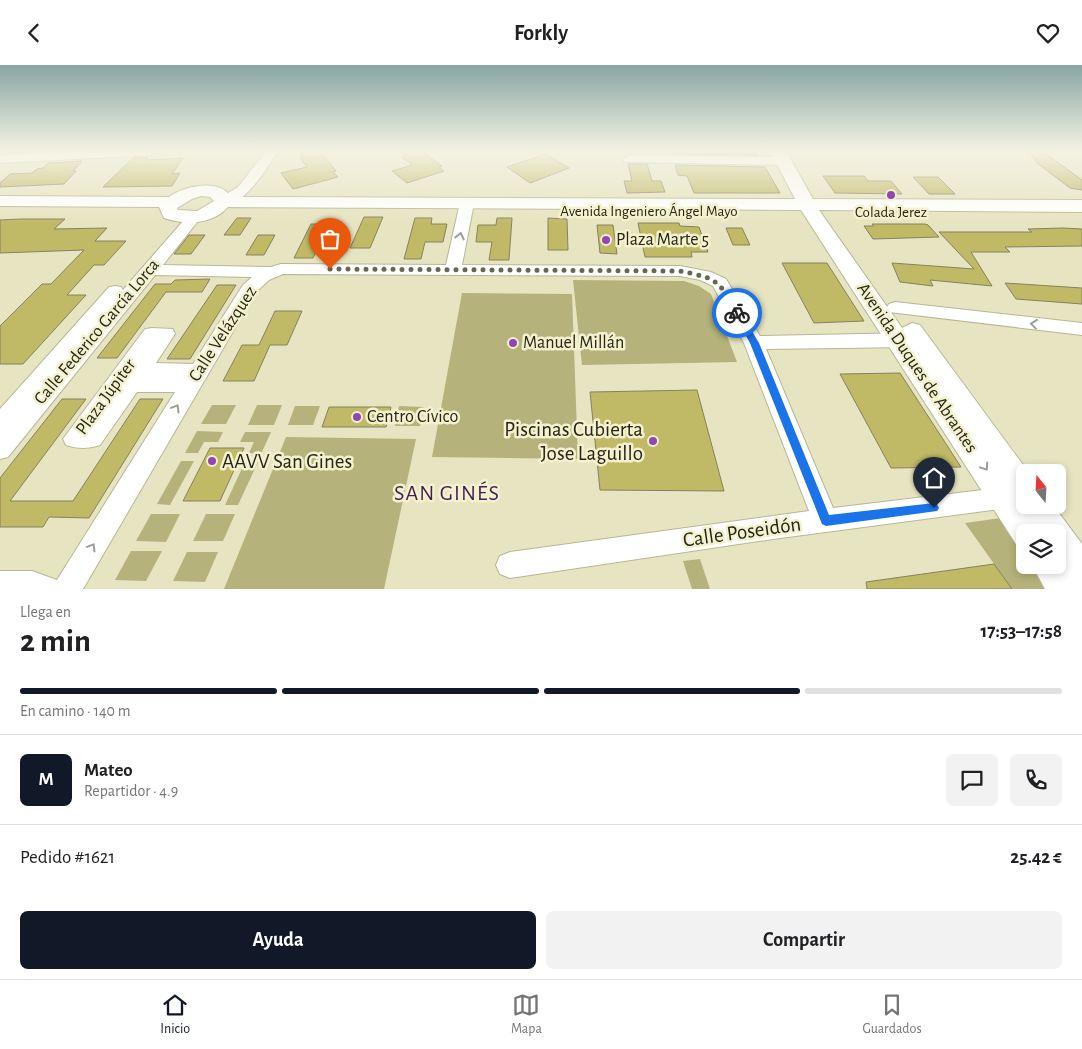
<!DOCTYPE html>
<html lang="es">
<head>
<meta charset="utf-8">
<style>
	body { margin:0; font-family:"Alegreya Sans",sans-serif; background:#f2f2f2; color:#202124; height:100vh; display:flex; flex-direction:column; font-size:19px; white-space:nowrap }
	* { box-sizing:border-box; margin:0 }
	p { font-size:16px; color:#757577 }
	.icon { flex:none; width:28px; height:28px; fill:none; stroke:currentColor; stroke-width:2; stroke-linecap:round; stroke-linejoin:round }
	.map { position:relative; height:524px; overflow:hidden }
	.side { display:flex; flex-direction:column; background:#fff; flex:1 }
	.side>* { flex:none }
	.needle { width:32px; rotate:342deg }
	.tools { position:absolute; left:1016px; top:399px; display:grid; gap:10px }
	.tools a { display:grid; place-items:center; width:50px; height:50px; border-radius:8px; background:#fff; box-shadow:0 2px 8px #0003; font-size:25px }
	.pin { position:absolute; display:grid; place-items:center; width:42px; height:42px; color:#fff; margin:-51px -21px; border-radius:50% 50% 50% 0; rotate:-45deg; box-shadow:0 0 5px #0007 }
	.pin .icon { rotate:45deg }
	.courier { position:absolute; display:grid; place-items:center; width:50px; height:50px; margin:-25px; border:4px solid #1a73e8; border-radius:50%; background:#fff; color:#222; box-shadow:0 1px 6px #0007 }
	.overview em { font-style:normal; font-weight:600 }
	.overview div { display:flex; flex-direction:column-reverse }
	.overview { display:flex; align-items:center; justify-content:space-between; height:85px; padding:0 20px }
	h1 { font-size:32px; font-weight:600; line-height:38px }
	.bar { display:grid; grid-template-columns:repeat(4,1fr); gap:8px 5px; align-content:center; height:60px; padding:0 20px }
	.bar i { height:6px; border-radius:4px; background:#e0e0e0 }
	.bar .current { background:#111827 }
	.bar p { grid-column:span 4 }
	.line { display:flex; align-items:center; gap:12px; padding:0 20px; border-top:1px solid #e0e0e0 }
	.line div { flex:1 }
	.round { display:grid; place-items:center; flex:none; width:52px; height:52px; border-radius:8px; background:#f2f2f2 }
	.primary-button { display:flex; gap:10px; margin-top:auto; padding:10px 20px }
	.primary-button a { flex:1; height:58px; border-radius:8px; background:#111827; color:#fff; font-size:20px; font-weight:600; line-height:58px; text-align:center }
	.primary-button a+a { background:#f2f2f2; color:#202124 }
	header { display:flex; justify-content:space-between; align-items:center; height:65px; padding:0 20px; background:#fff; font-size:22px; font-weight:600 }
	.menu { display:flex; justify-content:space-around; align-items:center; height:70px; border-top:1px solid #e0e0e0; background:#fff; font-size:14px; color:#757577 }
	.menu a { display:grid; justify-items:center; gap:2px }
	.menu .current { color:#111827 }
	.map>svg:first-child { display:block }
	.green { fill:#b6b27b }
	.building { fill:#c0b966; stroke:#858262 }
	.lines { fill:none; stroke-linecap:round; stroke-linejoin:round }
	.minor-casing { stroke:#b9b695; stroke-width:2 }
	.major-casing { stroke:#b9b695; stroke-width:2 }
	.minor { fill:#fff; fill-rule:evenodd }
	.major { fill:#fff; fill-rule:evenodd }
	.oneway { stroke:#9d9c97 }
	.route { fill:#1a73e8 }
	.done { stroke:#696752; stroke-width:5; stroke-dasharray:0 9 }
	.poi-dot { fill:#9345b5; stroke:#f4f2ce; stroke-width:2 }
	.labels { text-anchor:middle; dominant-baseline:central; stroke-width:5; stroke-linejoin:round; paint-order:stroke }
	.far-street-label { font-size:15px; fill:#252417; stroke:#f4f2ce }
	.far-poi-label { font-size:15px; fill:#252417; stroke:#f4f2ce }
	.poi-label { font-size:18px; fill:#252417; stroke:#f4f2ce; text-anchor:start }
	.street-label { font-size:18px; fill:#252417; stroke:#f4f2ce }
	.near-poi-label { font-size:21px; fill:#252417; stroke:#f4f2ce; text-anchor:end }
	.near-street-label { font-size:21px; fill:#252417; stroke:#f4f2ce }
	.near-neighbourhood-label { font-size:22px; letter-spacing:1px; fill:#421d53; stroke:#f4f2ce }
</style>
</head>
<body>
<header><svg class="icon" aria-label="back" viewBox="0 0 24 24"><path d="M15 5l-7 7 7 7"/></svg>Forkly<svg class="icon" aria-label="heart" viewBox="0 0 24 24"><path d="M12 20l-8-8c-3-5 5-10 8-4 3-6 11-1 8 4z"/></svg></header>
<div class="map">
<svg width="1082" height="524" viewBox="0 0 1082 524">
	<rect width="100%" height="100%" fill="#e7e4c1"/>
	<!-- green -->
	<path class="green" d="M573 215 684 216 699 221 711 229 737 297 582 300Z
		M462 228 572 229 578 394 432 392Z
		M212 340H236L226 359H201Z
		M257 340H282L274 360H248Z
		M295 341H320L313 360H288Z
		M399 341 424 342 420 361H395Z
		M197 366 223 367 218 377H204L198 388H185Z
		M245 367H271L261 389 249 388 254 377H240Z
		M286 372 416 374 384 524H224Z
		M181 396H194L170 440 157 439Z
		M245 397H258L238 440H225Z
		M151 449H180L166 477 136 476Z
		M206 449H235L223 476H193Z
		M1001 453 1025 491V500H1031L1046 524H1012L965 458Z
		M131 486H162L146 516 115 515Z
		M187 487H218L205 517 173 516Z
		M700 494 710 524H692L683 496Z"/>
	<!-- building -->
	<path class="building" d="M298 86H320L336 106 333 107 338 112 293 124 281 108 307 102 300 93 303 92Z
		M399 86H421L442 101 439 102 444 106 407 118 392 106 412 100 402 92 405 91Z
		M672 86H755L757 90 672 89Z
		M1029 86H1042L1082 115V125L1070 123 1037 98Z
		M546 89 569 103 530 118 507 102Z
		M148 92 146 95 183 93 172 109 180 108 172 121 103 122 133 93Z
		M82 96 73 106H76L64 119 0 122V118L10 109 32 108 37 104 43 103 48 98Z
		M628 99H647L652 116H661L665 127 627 128 624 116H632Z
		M675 100 765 102 780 128H694L687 111 678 110Z
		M823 111H864L868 116H891L902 129 835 128Z
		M913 112H938L955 129H929Z
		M364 152H383L370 183H350Z
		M237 153H251L240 170H224Z
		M415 153H432L431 159H447L443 177H425L421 194H404Z
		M497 153H512L509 195H489L492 177H476L478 160H496Z
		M548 153 567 154 568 185H548Z
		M20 154H65L54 164 107 163 95 176H126L104 200H94L67 230H86L23 299H0V261L42 219H51L84 185 0 188V155Z
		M638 158H679L680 161 699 162 708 187H691L692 192H645Z
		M311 159H329L313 193H294Z
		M872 159H925L928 160 939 172 873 174 864 161H874Z
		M597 160H613L617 189 600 188Z
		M726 163H742L750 180H733Z
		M1063 163 1082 164V181L1005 182 1010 187H971L992 221 930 215 933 221 900 217 892 198 974 204 939 167H1032L1028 164Z
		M189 170H205L191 189H174Z
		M258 170H275L264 190H246Z
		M782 198H827L864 256 814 258Z
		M210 214 202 227H166L117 293H97L155 219H171L175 215Z
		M1005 218 1082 223V239L1016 234Z
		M217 220H236L190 294H167Z
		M275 246H302L287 280H270L254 316H223L242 280H259Z
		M900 308 961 402 891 403 840 309Z
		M697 325 724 426 600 425 590 327Z
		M62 334H86L10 436H73L140 334H163L89 453 49 452 43 462H0V413Z
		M329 342H391L386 362H322Z
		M210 383H244L220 436H183Z
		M994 499 1012 524H867L866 517Z"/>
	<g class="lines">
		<!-- minor casing -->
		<g class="minor-casing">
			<path id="minor" d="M80 86H158L152 90 0 98V90Z
				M266 86H278C267 103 242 146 218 140L216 137 218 134 238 122Z
				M629 90 784 92 790 96 784 100 624 97 623 94Z
				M467 134 472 135 474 138 462 200 680 201 711 207 726 214 760 271 911 268 918 270 921 275 918 280 911 282 766 284 833 443 1025 420V440H1030L773 474 510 513 500 509 496 500 500 491 510 487 809 446 744 278 713 221 700 215 680 211 283 209 269 215 256 227 83 524H0V506H32L57 515 175 327H137L100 380C89 384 77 384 66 380L63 374 145 264 152 263 173 264 175 269 156 298 193 299 243 220 252 212 155 210 8 392 0 394V344L109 222 115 221 121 222 123 225 190 148H200L202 151 163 200 271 202 281 199 446 200 460 138 462 135Z
				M895 237 1082 258V270L889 247 886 243 889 239Z"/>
		</g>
		<!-- major casing -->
		<g class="major-casing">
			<path id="major" d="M770 86H786L813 134 1082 135V147L819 145 902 263 912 258 920 260 1029 408H1025V440H1053L1082 479V524H1045L1032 500H1058V468H1025V482L1016 479 801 145 228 142C212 160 185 160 164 153L159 142 0 141V131L169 132C184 121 220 113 231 132L795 134ZM201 131 210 132 214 136 197 146 178 145 177 143 192 134Z"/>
		</g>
		<!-- minor -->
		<use href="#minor" class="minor"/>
		<!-- major -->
		<use href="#major" class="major"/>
	</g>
	<!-- one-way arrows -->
	<defs><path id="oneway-chevron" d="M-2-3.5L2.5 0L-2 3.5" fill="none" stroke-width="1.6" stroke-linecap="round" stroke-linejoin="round" transform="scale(1.25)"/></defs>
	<g class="oneway">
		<use href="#oneway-chevron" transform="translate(460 171) rotate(-78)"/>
		<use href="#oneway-chevron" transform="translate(1034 259) rotate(-173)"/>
		<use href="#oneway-chevron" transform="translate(176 343) rotate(-59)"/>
		<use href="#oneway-chevron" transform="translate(985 402) rotate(56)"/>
		<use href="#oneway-chevron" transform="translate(92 482) rotate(-59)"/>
	</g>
	<!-- sky -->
	<linearGradient id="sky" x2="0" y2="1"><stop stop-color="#88a6a4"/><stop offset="0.54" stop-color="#f4f3e3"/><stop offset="1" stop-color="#f4f3e3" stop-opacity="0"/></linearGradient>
	<rect width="1082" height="159" fill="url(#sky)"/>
	<!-- route -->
	<path class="route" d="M737 245 740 246 759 278 829 450 934 438 937 439 939 443 937 446 826 461 822 459 750 278 733 248Z"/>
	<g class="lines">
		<!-- done -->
		<path class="done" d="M330 204 680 206C718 214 718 214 737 248"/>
	</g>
	<!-- markers -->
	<g class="poi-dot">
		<circle cx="891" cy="130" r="5"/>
		<circle cx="606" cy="175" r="5"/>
		<circle cx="513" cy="278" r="5"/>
		<circle cx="357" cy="352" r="5"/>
		<circle cx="653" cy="376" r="5"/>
		<circle cx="212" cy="396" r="5"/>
	</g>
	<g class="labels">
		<!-- far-street labels -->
		<g class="far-street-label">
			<text x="649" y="146">Avenida Ingeniero Ángel Mayo</text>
		</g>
		<!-- far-poi labels -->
		<g class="far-poi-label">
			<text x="891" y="147">Colada Jerez</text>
		</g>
		<!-- poi labels -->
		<g class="poi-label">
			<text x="616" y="175">Plaza Marte 5</text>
			<text x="523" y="278">Manuel Millán</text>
			<text x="367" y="352">Centro Cívico</text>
		</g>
		<!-- street labels -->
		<g class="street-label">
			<text transform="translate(97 267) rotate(-50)">Calle Federico García Lorca</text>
			<text transform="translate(223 269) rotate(-57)">Calle Velázquez</text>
			<text transform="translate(917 303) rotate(56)">Avenida Duques de Abrantes</text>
			<text transform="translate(106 332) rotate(-54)">Plaza Júpiter</text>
		</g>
		<!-- near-poi labels -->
		<g class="near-poi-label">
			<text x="643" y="364">Piscinas Cubierta<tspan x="643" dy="24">Jose Laguillo</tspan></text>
			<text x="222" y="396" text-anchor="start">AAVV San Gines</text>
		</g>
		<!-- near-street labels -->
		<g class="near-street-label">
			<text transform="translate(742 467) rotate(-8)">Calle Poseidón</text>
		</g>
		<!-- near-neighbourhood labels -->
		<g class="near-neighbourhood-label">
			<text x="447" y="428">SAN GINÉS</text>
		</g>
	</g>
</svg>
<div class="tools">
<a><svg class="needle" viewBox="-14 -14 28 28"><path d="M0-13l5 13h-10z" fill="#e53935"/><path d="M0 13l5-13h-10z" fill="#757577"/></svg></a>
<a><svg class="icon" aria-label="layers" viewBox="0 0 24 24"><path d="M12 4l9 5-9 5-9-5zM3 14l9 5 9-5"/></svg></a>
</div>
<div class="pin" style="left:330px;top:204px;background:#ea580c"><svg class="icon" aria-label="bag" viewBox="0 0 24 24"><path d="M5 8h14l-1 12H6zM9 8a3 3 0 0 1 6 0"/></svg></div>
<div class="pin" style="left:934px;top:443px;background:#1f2937"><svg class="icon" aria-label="home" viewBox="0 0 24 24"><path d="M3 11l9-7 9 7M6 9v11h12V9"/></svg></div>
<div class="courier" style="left:737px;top:248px"><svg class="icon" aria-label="bike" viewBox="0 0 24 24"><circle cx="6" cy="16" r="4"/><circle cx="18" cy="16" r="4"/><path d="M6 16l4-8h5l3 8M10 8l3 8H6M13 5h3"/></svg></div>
</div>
<section class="side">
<div class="overview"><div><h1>2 min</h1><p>Llega en</p></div><em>17:53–17:58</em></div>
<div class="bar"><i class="current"></i><i class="current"></i><i class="current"></i><i></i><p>En camino · 140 m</p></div>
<div class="line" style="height:90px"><b class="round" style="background:#111827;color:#fff">M</b><div><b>Mateo</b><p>Repartidor · 4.9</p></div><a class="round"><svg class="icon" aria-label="chat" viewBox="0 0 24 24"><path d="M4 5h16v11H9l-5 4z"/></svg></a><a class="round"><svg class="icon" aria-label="phone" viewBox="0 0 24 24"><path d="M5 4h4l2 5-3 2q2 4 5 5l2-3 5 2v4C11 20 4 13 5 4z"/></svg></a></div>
<div class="line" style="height:65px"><div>Pedido #1621</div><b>25.42 €</b></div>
<div class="primary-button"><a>Ayuda</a><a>Compartir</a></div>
</section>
<nav class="menu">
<a class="current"><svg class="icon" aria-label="home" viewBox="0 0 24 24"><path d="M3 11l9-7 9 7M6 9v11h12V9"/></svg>Inicio</a>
<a><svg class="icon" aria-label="map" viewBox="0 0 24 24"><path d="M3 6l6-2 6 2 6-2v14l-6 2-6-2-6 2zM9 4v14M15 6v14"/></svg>Mapa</a>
<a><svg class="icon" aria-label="saved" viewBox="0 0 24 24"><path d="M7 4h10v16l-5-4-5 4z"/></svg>Guardados</a>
</nav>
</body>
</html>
